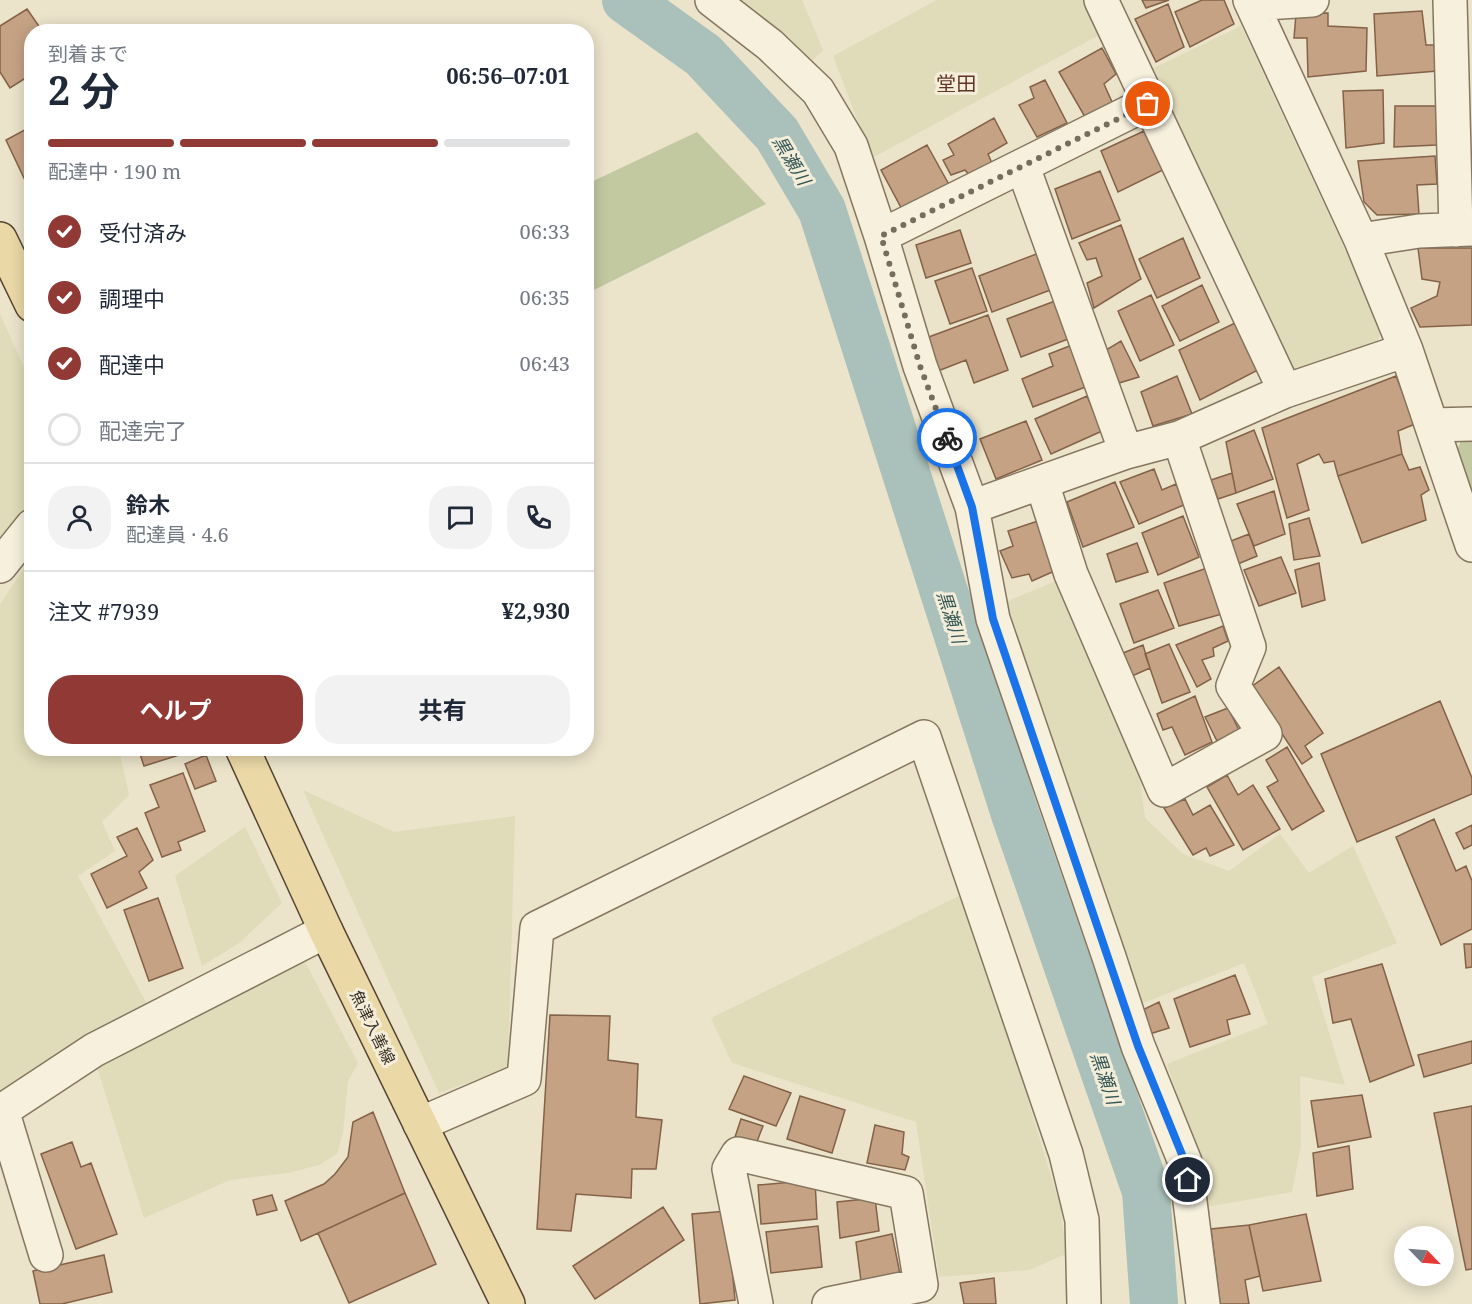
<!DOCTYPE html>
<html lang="ja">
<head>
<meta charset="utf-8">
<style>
	body { margin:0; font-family:"Noto Serif","Noto Sans JP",serif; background:#f2f2f3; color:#1f2937; height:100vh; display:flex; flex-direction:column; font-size:22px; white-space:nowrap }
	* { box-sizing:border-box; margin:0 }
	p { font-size:20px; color:#747a83 }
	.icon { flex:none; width:33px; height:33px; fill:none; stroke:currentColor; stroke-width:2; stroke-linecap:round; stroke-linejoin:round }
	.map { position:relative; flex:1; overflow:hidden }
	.details { position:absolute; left:24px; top:24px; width:570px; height:732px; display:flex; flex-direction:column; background:#fff; border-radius:24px; box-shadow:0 3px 15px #0003 }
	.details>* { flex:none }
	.needle { width:39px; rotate:115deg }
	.controls { position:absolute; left:1394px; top:1226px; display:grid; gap:12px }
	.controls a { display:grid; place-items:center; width:60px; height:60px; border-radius:50%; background:#fff; box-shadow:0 3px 15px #0003; font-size:30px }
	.pin { position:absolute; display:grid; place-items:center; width:51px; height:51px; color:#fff; margin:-26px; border:3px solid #fff; border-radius:50%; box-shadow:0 2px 6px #0007 }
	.courier { position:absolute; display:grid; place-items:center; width:60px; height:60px; margin:-30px; border:4px solid #1a73e8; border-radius:50%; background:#fff; color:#222; box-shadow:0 2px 8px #0007 }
	.overview em { font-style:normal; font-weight:700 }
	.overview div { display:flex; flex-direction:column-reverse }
	.overview { display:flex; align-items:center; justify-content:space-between; height:102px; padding:0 24px }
	h1 { font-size:39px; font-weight:700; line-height:45px }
	.bar { display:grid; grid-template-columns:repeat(4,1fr); gap:9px 6px; align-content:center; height:72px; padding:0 24px }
	.bar i { height:8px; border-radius:4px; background:#e0e1e3 }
	.bar .active { background:#903935 }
	.bar p { grid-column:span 4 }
	.line { display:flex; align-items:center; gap:15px; padding:0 24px; border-top:2px solid #e0e1e3 }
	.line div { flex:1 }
	.round { display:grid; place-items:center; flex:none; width:63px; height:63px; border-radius:24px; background:#f2f2f3 }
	ol { padding:0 24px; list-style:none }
	li { display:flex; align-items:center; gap:18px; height:66px }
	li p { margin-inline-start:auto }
	li .icon { padding:6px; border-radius:50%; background:#903935; color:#fff; stroke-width:4 }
	li:last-child { color:#747a83 }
	li i { width:33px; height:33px; border:3px solid #e0e1e3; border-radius:50% }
	.primary-button { display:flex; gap:12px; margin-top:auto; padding:12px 24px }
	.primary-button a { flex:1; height:69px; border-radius:24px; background:#903935; color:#fff; font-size:24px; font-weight:700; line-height:69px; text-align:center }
	.primary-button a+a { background:#f2f2f3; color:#1f2937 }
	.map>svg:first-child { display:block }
	.farmland { fill:#e0dbb8 }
	.green { fill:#c2c89f }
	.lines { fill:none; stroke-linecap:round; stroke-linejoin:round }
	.river { stroke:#aac0ba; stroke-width:48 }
	.building { fill:#c5a284; stroke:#836248; stroke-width:1.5 }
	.minor-casing { stroke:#867660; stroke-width:36 }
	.major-casing { stroke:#543; stroke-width:36 }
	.minor { stroke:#f6f0dd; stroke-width:33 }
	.major { stroke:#ead8a6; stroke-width:33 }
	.done { stroke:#776d5d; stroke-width:6; stroke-dasharray:0 10.8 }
	.route { stroke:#1a73e8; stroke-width:8 }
	.labels { text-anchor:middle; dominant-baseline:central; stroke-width:6; stroke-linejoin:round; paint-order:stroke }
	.street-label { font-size:16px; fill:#382e22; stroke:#f3edd9 }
	.water-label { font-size:18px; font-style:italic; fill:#335656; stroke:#f3edd9 }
	.quarter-label { font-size:20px; fill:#613425; stroke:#f3edd9 }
</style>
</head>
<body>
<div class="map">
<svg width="1472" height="1304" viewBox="0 0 1472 1304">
	<rect width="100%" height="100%" fill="#ebe3ca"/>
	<!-- farmland -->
	<path class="farmland" d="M734 0H802L823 50 811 62Z
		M937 0H1087L1103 33 872 158 833 56Z
		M1241 26 1382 329 1376 345 1302 371 1290 368 1150 70Z
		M0 314 32 385 31 501 0 544Z
		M31 558 32 748 119 749 129 795 102 822 115 851 78 876 148 1006 0 1098V604Z
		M1059 580 1140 780 1145 818 1183 854 1229 871 1280 834 1309 873 1353 846 1397 943 1312 977 1345 1085 1300 1076 1301 1145 1292 1192 1200 1208 1197 1155 1167 1064 1268 1024 1244 963 1131 1008 998 605Z
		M303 790 394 832 515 816 508 1068 439 1093Z
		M245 827 282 903 239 943 202 966 175 876Z
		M965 893 1061 1209 1066 1254 1029 1270 939 1277 916 1122 732 1063 711 1018Z
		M302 956 358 1063 348 1081 343 1132 337 1154 319 1165 288 1173 230 1180 144 1218 97 1067Z"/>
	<!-- green -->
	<path class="green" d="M697 132 766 204 590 292 586 284V211L593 205 587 190V184Z
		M1462 439H1472V497L1456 452Z"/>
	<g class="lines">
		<!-- river -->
		<path class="river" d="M626 0 703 55 777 134 822 210 1015 814 1146 1191 1154 1304"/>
	</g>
	<!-- building -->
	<path class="building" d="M1142 0H1169L1146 8Z
		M1202 0H1224L1234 24 1190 47 1175 12Z
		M1168 4 1184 47 1156 62 1135 19Z
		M27 9 43 32H32V74L10 88 0 72V26Z
		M1422 11 1426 45H1434L1437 71 1377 76 1374 14Z
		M1328 13V26L1367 28 1366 71 1308 77 1307 38H1294L1296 14Z
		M1102 48 1116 74 1104 84 1112 102 1085 117 1059 72Z
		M1045 80 1067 123 1037 137 1019 105 1034 98 1030 87Z
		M1383 90 1384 143 1346 148 1343 91Z
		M1395 106H1437V145L1394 147Z
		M994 118 1007 143 988 154 994 168 973 180 965 170 951 175 943 160 954 155 948 144Z
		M32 126V195L6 140Z
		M1144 131 1163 170 1118 192 1101 151Z
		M927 145 952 190 905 215 881 170Z
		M1435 156 1437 184 1417 185 1419 214 1377 215 1364 202 1358 161Z
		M1100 171 1120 220 1072 239 1055 189Z
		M1121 225 1141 279 1094 308 1087 283 1102 276 1096 258 1087 260 1079 243Z
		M960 230 971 263 926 278 916 245Z
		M1183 238 1200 278 1157 298 1139 259Z
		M1418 248H1472V325L1420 327 1411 308 1437 296 1440 282 1422 279Z
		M1039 253 1053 289 992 312 979 276Z
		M972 268 987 311 950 324 935 281Z
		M1202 285 1219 322 1180 341 1162 306Z
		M1151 295 1174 345 1140 361 1118 311Z
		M1055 301 1068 339 1021 357 1007 319Z
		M988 315 1008 370 974 383 966 360 938 371 926 338Z
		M1235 323 1258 370 1200 400 1179 350Z
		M1121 341 1139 377 1119 383 1106 350Z
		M1072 345 1088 386 1033 407 1022 379 1053 366 1049 354Z
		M1177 376 1192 414 1153 426 1141 392Z
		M1396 376 1415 424 1398 431 1402 454 1338 476 1334 461 1324 463 1319 454 1297 464 1309 510 1287 518 1262 428Z
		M1087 396 1102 431 1051 454 1035 419Z
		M1026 421 1042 460 996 479 980 439Z
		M1254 430 1273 479 1236 493 1226 442Z
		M1402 454 1409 470 1420 467 1429 490 1421 495 1426 520 1362 543 1338 476Z
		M1154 469 1162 490 1176 484 1186 504 1139 524 1120 482Z
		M1232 473 1236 493 1218 499 1211 480Z
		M1115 482 1134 527 1083 547 1067 502Z
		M1274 491 1285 534 1254 546 1237 504Z
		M1183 516 1199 557 1158 575 1142 533Z
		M1309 518 1320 556 1294 560 1289 524Z
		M1038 521 1059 569 1032 581 1029 574 1012 578 1000 551 1013 546 1008 531Z
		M1249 534 1257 556 1238 564 1231 541Z
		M1137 543 1148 572 1116 582 1107 554Z
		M1281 557 1296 593 1259 606 1244 570Z
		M1319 563 1325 600 1302 607 1295 570Z
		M1207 568 1222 614 1179 626 1164 583Z
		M1158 590 1174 628 1134 643 1120 604Z
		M1223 626 1228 641 1213 648 1214 656 1202 660 1211 679 1197 687 1176 645Z
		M1169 644 1190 692 1162 703 1145 654Z
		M1143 645 1150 668 1132 676 1123 653Z
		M1279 667 1323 733 1305 746 1312 757 1302 764 1251 687Z
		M1195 696 1212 742 1185 755 1172 727 1163 730 1157 714Z
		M1440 701 1472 778V794L1357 842 1321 754Z
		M1228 708 1239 730 1217 741 1205 717Z
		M1287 747 1324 811 1292 830 1267 787 1278 781 1266 760Z
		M138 748H191L192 751 144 766Z
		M206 755 216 781 195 789 185 764Z
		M183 773 205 831 178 842 181 850 162 857 145 813 159 807 150 785Z
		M1227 775 1238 795 1253 785 1280 829 1243 850 1207 787Z
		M1185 799 1193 815 1210 805 1234 845 1210 856 1206 848 1193 855 1164 808Z
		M1434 819 1456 871 1466 866 1472 881V929L1441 945 1396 837Z
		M1472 825V845L1464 849 1456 833Z
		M137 828 153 860 139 872 147 888 107 908 91 874 127 856 117 837Z
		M158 898 183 968 149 981 124 910Z
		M1464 944H1472V967L1466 968Z
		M1382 964 1414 1065 1370 1082 1351 1019 1333 1023 1325 979Z
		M1235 975 1250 1014 1227 1020 1230 1034 1190 1047 1174 999Z
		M1159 1002 1169 1028 1143 1036 1134 1014Z
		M550 1015 610 1016 608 1060 638 1064 636 1117 662 1120 656 1169H632L631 1198 576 1194 571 1231 537 1229Z
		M1472 1041V1063L1424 1077 1418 1055Z
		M744 1076 791 1093 776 1126 729 1109Z
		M1362 1095 1371 1137 1318 1147 1311 1101Z
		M800 1096 845 1110 832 1153 787 1139Z
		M1472 1106V1269L1466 1270 1434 1113Z
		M373 1112 405 1193 301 1241 285 1201 324 1184 335 1174 348 1157 353 1122Z
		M741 1119 763 1126 756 1144 735 1137Z
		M875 1125 904 1132 902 1154 909 1157 905 1170 867 1163Z
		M72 1142 81 1167 91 1163 117 1234 76 1249 41 1154Z
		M1349 1146 1353 1189 1317 1196 1313 1153Z
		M815 1180 817 1219 761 1224 758 1185Z
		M405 1193 436 1264 349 1303 318 1233Z
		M272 1195 277 1210 257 1215 253 1200Z
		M875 1198 879 1231 840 1238 837 1202Z
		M663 1207 684 1240 595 1299 573 1266Z
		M727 1211 735 1300 700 1304 692 1214Z
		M1306 1214 1321 1281 1263 1291 1249 1225Z
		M1249 1225 1260 1276 1245 1280 1249 1304H1220L1211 1229Z
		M818 1226 822 1267 771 1273 766 1232Z
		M892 1234 900 1274 861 1281 856 1242Z
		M104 1255 112 1292 62 1304H40L33 1271Z
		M994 1278 996 1304H964L960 1283Z"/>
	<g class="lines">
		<!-- minor casing -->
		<g class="minor-casing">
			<path id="minor" d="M712 0 770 45 818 91 851 146 881 236 920 366 972 507 1126 452 1179 438 1285 391 1406 350
				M1101 0 1285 391
				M1250 0 1361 240 1406 350 1472 545
				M1450 0 1456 230
				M1252 4 1312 0
				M1023 167 1126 452
				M881 236 1148 103
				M1361 240 1419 231 1472 229
				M1432 425 1472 424
				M1042 483 1071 574 1164 790 1265 734 1233 686 1249 647 1179 438
				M972 507 993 619 1109 957 1138 1046 1185 1162 1203 1304
				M0 566 32 526
				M2 1110 46 1255
				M0 1112 94 1050 326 931
				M420 1124 524 1079 537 928 924 737 1066 1154 1082 1220 1084 1304
				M756 1304 729 1169 738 1154 906 1193 921 1285 829 1304"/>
		</g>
		<!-- major casing -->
		<g class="major-casing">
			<path id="major" d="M0 239 32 305
				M242 748 326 931 508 1304"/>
		</g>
		<!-- minor -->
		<use href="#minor" class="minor"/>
		<!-- major -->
		<use href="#major" class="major"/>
	</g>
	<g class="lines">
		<!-- done -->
		<path class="done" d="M947 438 920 366 881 236 1148 104"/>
		<!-- route -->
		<path class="route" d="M947 438 972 507 993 619 1138 1046 1185 1162 1188 1180"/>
	</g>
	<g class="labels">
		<!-- street labels -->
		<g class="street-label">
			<text transform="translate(373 1027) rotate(64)">魚津入善線</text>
		</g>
		<!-- water labels -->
		<g class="water-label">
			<text transform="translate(792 160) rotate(59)">黒瀬川</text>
			<text transform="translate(952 617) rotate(72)">黒瀬川</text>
			<text transform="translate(1106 1078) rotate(71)">黒瀬川</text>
		</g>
		<!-- quarter labels -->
		<g class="quarter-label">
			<text x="956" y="83">堂田</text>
		</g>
	</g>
</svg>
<div class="controls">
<a><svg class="needle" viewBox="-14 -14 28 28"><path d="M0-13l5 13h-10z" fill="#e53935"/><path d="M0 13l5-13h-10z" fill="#747a83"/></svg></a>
</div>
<div class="pin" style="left:1148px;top:104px;background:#ea580c"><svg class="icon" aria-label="bag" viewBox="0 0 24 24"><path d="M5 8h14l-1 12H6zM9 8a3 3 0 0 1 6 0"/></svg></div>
<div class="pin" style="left:1188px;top:1180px;background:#1f2937"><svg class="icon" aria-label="home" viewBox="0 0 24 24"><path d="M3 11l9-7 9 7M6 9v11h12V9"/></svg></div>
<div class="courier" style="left:947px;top:438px"><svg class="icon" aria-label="bike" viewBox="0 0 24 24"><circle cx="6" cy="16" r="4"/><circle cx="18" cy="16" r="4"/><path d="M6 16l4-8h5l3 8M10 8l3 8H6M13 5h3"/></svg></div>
<section class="details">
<div class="overview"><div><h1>2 分</h1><p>到着まで</p></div><em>06:56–07:01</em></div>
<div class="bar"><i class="active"></i><i class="active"></i><i class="active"></i><i></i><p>配達中 · 190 m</p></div>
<ol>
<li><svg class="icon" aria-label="check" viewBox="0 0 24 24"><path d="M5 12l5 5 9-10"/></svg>受付済み<p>06:33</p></li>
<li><svg class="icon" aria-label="check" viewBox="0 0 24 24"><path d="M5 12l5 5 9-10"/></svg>調理中<p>06:35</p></li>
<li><svg class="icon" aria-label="check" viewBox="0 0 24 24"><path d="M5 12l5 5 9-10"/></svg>配達中<p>06:43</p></li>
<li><i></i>配達完了</li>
</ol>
<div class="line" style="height:108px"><a class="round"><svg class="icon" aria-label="person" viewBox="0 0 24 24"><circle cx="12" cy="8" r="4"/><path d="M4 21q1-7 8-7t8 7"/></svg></a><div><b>鈴木</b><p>配達員 · 4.6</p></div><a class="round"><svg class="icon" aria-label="chat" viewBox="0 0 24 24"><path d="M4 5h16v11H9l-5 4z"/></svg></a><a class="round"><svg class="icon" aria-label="phone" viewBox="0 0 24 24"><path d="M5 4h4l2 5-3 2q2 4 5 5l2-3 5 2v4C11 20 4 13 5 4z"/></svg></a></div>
<div class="line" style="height:78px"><div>注文 #7939</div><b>¥2,930</b></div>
<div class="primary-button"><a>ヘルプ</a><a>共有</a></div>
</section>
</div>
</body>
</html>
